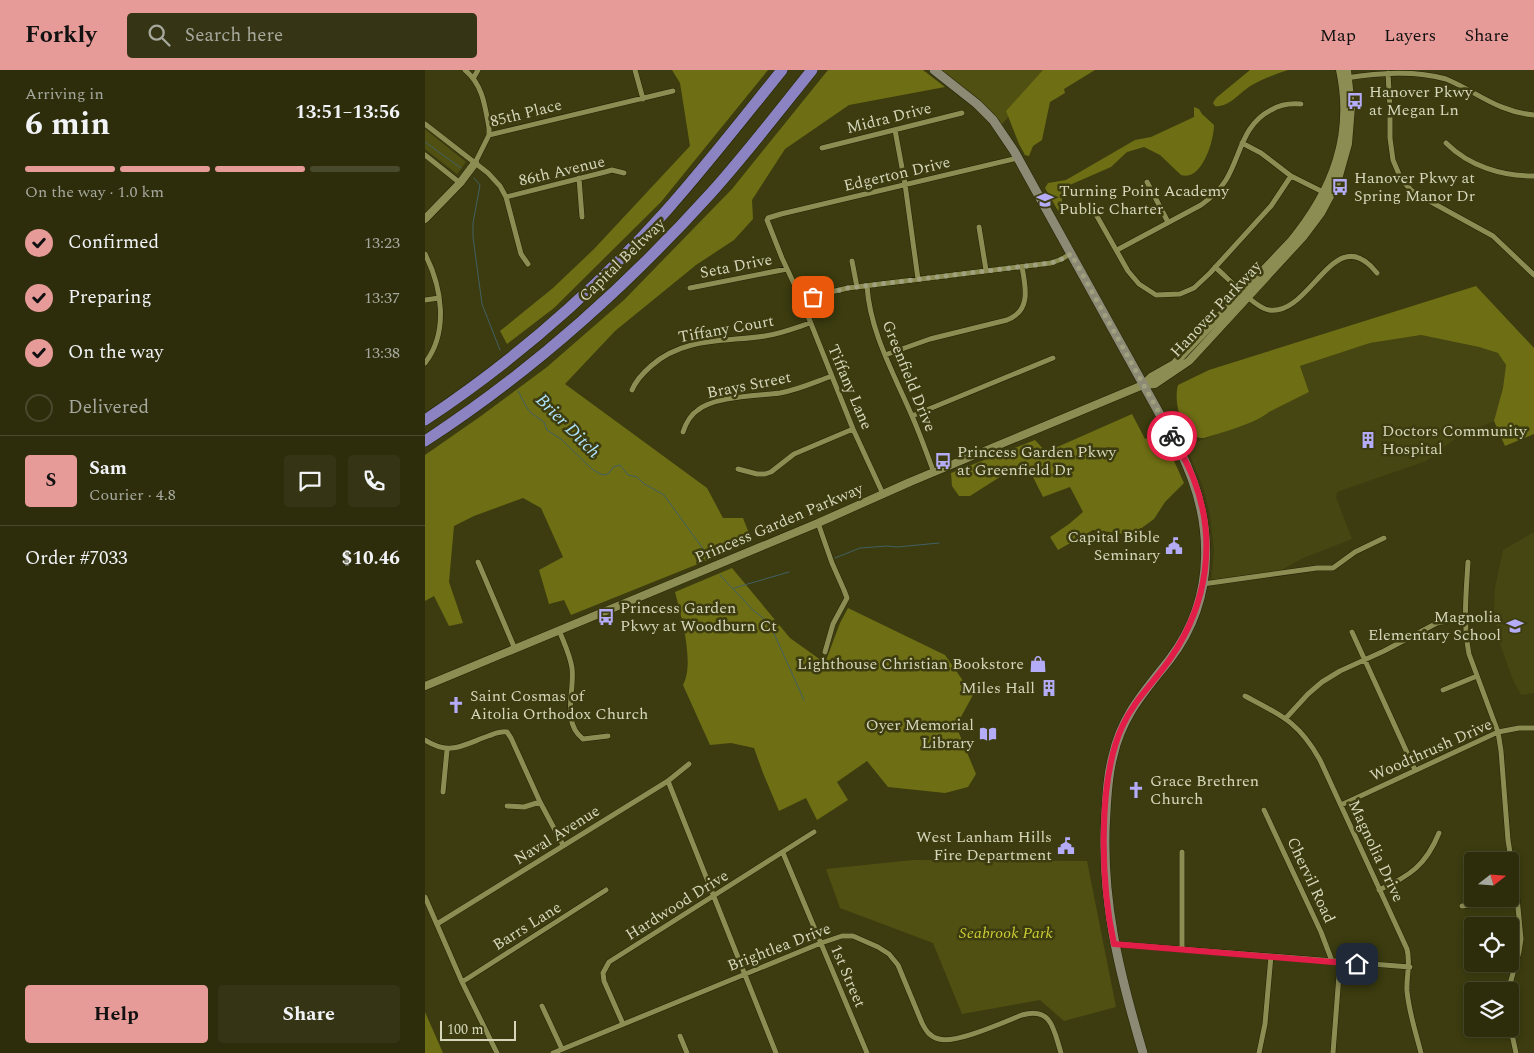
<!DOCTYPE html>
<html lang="en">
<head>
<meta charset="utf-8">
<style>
	body { margin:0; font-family:Spectral,serif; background:#353515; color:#f1f3f6; height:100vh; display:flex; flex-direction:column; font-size:19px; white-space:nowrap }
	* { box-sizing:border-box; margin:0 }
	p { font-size:16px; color:#a7a89d }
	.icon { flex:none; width:28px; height:28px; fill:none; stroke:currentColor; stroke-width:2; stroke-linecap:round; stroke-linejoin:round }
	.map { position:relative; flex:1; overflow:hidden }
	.sheet { display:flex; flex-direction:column; background:#2d2d0c; width:425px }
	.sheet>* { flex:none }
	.needle { width:32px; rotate:73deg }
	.buttons { position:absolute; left:1039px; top:782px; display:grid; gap:10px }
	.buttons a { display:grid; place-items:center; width:55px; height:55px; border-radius:5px; background:#2d2d0c; box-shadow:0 2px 8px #0003,0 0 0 1px #48492d; font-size:25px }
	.scale { position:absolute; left:15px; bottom:12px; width:76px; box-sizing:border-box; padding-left:5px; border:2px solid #d6d7ba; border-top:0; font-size:14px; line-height:18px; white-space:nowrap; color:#d6d7ba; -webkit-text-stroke:4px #3c3c10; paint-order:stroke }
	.pin { position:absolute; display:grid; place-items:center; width:42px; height:42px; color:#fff; margin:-21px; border-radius:10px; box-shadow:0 2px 8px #0006 }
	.courier { position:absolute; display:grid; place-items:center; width:50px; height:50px; margin:-25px; border:4px solid #e11d48; border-radius:50%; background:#fff; color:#222; box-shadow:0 1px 6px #0007 }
	.headline em { font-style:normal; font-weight:700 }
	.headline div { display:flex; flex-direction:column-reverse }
	.headline { display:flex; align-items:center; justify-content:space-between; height:85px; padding:0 25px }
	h1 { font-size:32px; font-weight:700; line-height:38px }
	.bar { display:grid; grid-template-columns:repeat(4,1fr); gap:8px 5px; align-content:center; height:60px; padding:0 25px }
	.bar i { height:6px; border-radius:4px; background:#48492d }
	.bar .selected { background:#e69b98 }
	.bar p { grid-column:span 4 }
	.line { display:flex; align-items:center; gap:12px; padding:0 25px; border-top:1px solid #48492d }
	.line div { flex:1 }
	.round { display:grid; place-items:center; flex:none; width:52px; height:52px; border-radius:5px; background:#353515 }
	ol { padding:0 25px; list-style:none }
	li { display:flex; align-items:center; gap:15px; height:55px }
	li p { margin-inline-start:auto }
	li .icon { padding:5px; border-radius:50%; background:#e69b98; color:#111; stroke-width:4 }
	li:last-child { color:#a7a89d }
	li i { width:28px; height:28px; border:2px solid #48492d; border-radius:50% }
	.cta { display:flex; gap:10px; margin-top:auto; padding:10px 25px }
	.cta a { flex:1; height:58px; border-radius:5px; background:#e69b98; color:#111; font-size:20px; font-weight:700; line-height:58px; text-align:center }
	.cta a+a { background:#353515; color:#f1f3f6 }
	header { display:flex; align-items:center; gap:30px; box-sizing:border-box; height:70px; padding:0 25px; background:#e69b98; color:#111 }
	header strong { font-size:24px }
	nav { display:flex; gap:28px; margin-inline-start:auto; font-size:18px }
	.search { width:350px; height:45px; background:#353515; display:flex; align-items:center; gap:12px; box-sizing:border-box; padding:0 18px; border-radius:5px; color:#a7a89d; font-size:19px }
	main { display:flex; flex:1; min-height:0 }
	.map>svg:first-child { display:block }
	.built { fill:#464613 }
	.green { fill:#505012 }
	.forest { fill:#6e6e15 }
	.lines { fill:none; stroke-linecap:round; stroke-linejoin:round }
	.stream { stroke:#426062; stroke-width:1 }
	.minor-casing { stroke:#222204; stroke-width:6 }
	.tertiary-casing { stroke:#222204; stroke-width:9 }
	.secondary-casing { stroke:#222204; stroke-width:10 }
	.motorway-casing { stroke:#222204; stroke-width:12 }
	.minor { stroke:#8c8d53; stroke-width:5 }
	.tertiary { stroke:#8c8d53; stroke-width:8 }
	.secondary { stroke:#8c8a74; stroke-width:9 }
	.motorway { stroke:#8b83c2; stroke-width:11 }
	.done { stroke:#a0a17e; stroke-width:5; stroke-dasharray:0 9 }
	.route { stroke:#e11d48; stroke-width:6 }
	.labels { text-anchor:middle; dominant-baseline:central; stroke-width:5; stroke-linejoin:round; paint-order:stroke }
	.poi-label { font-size:16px; fill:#d6d7ba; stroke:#3c3c10; text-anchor:start }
	.street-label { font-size:16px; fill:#d6d7ba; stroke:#3c3c10 }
	.park-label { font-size:16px; font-style:italic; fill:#cccc37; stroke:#3c3c10 }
	.water-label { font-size:18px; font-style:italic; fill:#b0e5ff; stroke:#3c3c10 }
</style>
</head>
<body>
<header>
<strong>Forkly</strong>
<div class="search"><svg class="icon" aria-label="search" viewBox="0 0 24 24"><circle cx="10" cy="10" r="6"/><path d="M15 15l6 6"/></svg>Search here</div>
<nav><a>Map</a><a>Layers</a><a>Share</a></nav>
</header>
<main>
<section class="sheet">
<div class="headline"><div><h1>6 min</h1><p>Arriving in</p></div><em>13:51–13:56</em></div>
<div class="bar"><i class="selected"></i><i class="selected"></i><i class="selected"></i><i></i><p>On the way · 1.0 km</p></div>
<ol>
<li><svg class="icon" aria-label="check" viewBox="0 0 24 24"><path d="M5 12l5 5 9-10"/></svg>Confirmed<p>13:23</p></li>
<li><svg class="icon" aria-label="check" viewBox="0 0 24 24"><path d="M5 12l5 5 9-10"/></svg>Preparing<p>13:37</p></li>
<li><svg class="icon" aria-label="check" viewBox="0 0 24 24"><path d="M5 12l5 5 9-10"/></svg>On the way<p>13:38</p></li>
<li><i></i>Delivered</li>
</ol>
<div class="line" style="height:90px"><b class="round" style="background:#e69b98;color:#111">S</b><div><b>Sam</b><p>Courier · 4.8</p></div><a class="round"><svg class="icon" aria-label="chat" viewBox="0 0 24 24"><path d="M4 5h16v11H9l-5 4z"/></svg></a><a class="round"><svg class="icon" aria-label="phone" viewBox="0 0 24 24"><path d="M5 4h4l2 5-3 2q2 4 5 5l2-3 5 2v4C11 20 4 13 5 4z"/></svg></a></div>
<div class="line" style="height:65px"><div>Order #7033</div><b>$10.46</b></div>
<div class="cta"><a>Help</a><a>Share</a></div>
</section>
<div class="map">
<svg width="1109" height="983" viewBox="0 0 1109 983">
	<rect width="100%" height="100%" fill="#3c3c10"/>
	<!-- built -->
	<path class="built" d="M996 265 1054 277 1073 283 1081 295 1078 318 1069 351 1031 368 1001 391 912 422 911 427 927 469 876 489 848 505 786 514 789 480 785 445 778 417 761 376 839 346 844 342 884 322 875 296 945 273Z
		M1109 462V623L1096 625 1088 610 1074 571 1069 540 1070 518 1078 480Z"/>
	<!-- green -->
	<path class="green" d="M509 0H623L573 59Z
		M0 59 41 92 32 104 0 79Z
		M488 790 662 791 691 937 639 951 615 930 537 944 508 873 415 838 401 799Z"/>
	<!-- forest -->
	<path class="forest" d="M247 0H343L236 132 129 238 82 274 75 261 128 218 169 179 265 76 255 13Z
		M403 0H498L520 17 424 35 360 79 327 130 328 149 309 170 271 195 190 261 140 314 282 418 298 448H318L327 471 303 482 146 545 139 530 124 534 114 500 138 487 116 438 98 428 49 446 29 456 24 512 38 553 24 556 9 526 0 531V385L56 346 122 297 199 230 307 119Z
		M618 0H670L639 19 640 23 625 32 617 70 608 76 604 86 600 85 594 74 581 41Z
		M825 0H863C851 4 838 9 827 15 815 22 804 38 790 36L788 33 791 28Z
		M769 37 774 39 777 44 789 55C789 70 777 112 756 105L735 85 719 77 702 82 686 97 647 114 637 121V136L635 142 632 139 620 118 623 113 641 110 710 70 726 67 769 47Z
		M1051 216 1109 278V364L1080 376 1069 351 1078 318 1081 295 1073 283 1054 277 996 265 945 273 875 296 884 322 844 342C832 353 795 363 779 368 757 370 748 332 753 315L784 300Z
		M707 344 720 369 736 362 759 413 740 432 729 449 714 460 700 464 668 460 633 480 625 467 644 454 658 442 645 417 618 427 600 391 545 426H534L527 416 526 403 610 370 621 382Z
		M307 498 365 568 400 593 415 553 423 538 520 585 548 625 531 656 551 704 543 717 520 723 463 717 442 691 412 712 423 730 392 750 381 728 354 741 338 703 329 678 306 673 285 675 258 615C270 593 256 545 250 522Z
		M0 942 18 983H0Z"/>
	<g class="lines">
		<!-- stream -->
		<path class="stream" d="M0 72 36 98
			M49 108 55 115 48 153V167L57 234 75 280
			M93 321 102 338 106 343 119 352 122 360 136 369 167 399 175 404 180 405 184 403 188 397 195 395 203 405 212 407 218 413 239 425 284 487
			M410 488 435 478 462 476 472 477 514 473
			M295 505 328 540 343 552 347 559 379 630
			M309 518 364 502"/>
		<!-- minor casing -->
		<g class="minor-casing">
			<path id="minor" d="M40 0C58 15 60 36 64 58V65L50 93
				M210 0 218 29
				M963 3 965 39V68L968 90 976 109 986 120 997 127 1068 166 1109 205
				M49 7 53 0
				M921 8C954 3 989 0 1021 9 1052 22 1073 42 1109 45
				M0 54 63 103 75 116 81 127 96 184 103 194
				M470 60 480 114 493 209
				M64 65 248 21
				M817 73 836 83 866 106 906 126
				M1021 73C1044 96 1076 106 1109 106
				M397 78 537 43
				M0 85 35 113
				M154 108 157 147
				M722 112 743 152
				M81 127 180 102 187 100 199 103
				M669 141 703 201 714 214 731 225 755 224 769 218 785 203 846 136 866 106
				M554 157 561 200
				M692 180 776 135C786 128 794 121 801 110 816 85 817 55 846 40 856 34 865 33 876 34
				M0 184C17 217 24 262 0 293
				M427 191 432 217
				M790 197C802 207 830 238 844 240 886 247 909 148 952 203
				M442 216C445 262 469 304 487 346 495 364 502 384 509 403
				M265 218 362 199
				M0 230 14 228
				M377 231 401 223 423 218 626 193 637 189 645 184
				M460 285 505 269 582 250C606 241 601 218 597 197
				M207 320C211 310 218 303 226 296 258 267 300 272 340 266 355 264 370 258 385 253
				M487 346 628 288
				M258 362C261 353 265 345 273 340 290 326 334 326 355 323 373 320 390 312 407 306
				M313 399 332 404H340L346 402 369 384 428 359
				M458 424 428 359 377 231 357 188 342 150 343 148 356 144 593 88
				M393 453 407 493 419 520 422 528 408 554 400 582
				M53 492 90 579
				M1043 492C1041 524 1038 553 1044 584L1073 662 1076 681 1083 770 1092 827 1096 869 1094 882 1083 921
				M778 514 892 498H908L930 482 959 468
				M134 560C139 573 145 585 147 598 150 621 136 652 158 669L183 666
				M927 562 990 700
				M1018 620 1052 606
				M820 626C856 645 874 652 895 690L982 879C986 894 981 906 982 921 984 943 991 963 996 983
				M861 648 883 624 897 612 915 601 959 581 1012 553 1028 550H1039
				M0 670C25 686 38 675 63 666 69 664 75 661 82 662L86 668 115 732 138 775
				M243 711 351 983
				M18 722 22 680
				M916 735 1073 662 1094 658H1109
				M82 736 99 737 115 732
				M839 740 896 862 907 891
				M358 783 442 983
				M954 820C985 806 1001 795 1014 763
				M0 827 37 912 72 983
				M1037 836 1083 829
				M12 854 243 711 264 694
				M690 874 985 897
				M757 878V782
				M37 912 181 820
				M117 936 137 979
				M198 954 179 911 178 903 184 892 389 762
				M1085 955 1091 983
				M255 966 262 983
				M128 983 396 873 417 866H428L453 877 464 884 473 895 497 953C501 961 505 967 514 969 531 974 579 952 597 945 627 936 629 961 636 983
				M834 983 840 954 846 886
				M908 983 915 892"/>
		</g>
		<!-- tertiary casing -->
		<g class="tertiary-casing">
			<path id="tertiary" d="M0 149 35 113 50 93
				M718 315 730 314 764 291 878 167 896 143 912 113 923 74 926 37 922 0
				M0 616 393 453 485 412 718 315 726 307 749 294 866 171C908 120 929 65 915 0"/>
		</g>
		<!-- secondary casing -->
		<g class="secondary-casing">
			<path id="secondary" d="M509 0 552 34 568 50 589 81 754 379C789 447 793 526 745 589 720 621 697 645 688 686 683 704 682 723 681 742 675 827 694 902 718 983"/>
		</g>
		<!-- motorway casing -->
		<g class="motorway-casing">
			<path id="motorway" d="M0 350C89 291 170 220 241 141 281 96 319 47 357 0
				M0 371C106 302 201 217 286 123 321 84 354 41 387 0"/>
		</g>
		<!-- minor -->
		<use href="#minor" class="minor"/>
		<!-- tertiary -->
		<use href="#tertiary" class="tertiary"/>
		<!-- secondary -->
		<use href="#secondary" class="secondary"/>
		<!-- motorway -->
		<use href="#motorway" class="motorway"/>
	</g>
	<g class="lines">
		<!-- done -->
		<path class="done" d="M388 227 423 218 626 193 633 191 646 184 747 366"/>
		<!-- route -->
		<path class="route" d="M747 366C755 380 763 394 769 410 792 470 782 534 747 586 730 612 710 628 697 657 672 713 676 815 689 874L932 894"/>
	</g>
	<!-- icons -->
	<defs>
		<g id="bus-bare" transform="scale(1.35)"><path d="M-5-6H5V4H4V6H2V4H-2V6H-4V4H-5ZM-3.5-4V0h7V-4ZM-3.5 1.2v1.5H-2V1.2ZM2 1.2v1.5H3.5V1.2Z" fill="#b5acf8" stroke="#3c3c10" stroke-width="2.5" paint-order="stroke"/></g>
		<g id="school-bare" transform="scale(1.35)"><path d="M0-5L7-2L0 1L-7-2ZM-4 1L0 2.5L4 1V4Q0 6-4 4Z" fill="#b5acf8" stroke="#3c3c10" stroke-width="2.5" paint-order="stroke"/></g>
		<g id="building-bare" transform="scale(1.35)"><path d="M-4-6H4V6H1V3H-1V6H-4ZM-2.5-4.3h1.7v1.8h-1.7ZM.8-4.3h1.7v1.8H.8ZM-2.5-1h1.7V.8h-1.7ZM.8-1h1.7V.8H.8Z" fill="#b5acf8" stroke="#3c3c10" stroke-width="2.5" paint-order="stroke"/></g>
		<g id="civic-bare" transform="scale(1.35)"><path d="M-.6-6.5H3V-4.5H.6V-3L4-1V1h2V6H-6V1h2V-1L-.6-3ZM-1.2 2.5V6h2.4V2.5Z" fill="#b5acf8" stroke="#3c3c10" stroke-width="2.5" paint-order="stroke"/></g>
		<g id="shop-bare" transform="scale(1.35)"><path d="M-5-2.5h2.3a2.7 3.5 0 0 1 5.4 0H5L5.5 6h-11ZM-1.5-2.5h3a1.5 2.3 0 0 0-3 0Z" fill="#b5acf8" stroke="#3c3c10" stroke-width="2.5" paint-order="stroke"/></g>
		<g id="church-bare" transform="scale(1.35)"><path d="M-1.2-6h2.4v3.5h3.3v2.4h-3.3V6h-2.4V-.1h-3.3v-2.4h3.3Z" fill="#b5acf8" stroke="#3c3c10" stroke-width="2.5" paint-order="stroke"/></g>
		<g id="library-bare" transform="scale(1.35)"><path d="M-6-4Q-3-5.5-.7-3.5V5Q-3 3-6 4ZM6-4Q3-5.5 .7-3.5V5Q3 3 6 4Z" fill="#b5acf8" stroke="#3c3c10" stroke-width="2.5" paint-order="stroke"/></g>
	</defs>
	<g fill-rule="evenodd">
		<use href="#bus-bare" x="930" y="31"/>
		<use href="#bus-bare" x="915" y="117"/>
		<use href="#school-bare" x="620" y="130"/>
		<use href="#building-bare" x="943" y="370"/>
		<use href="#bus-bare" x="518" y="391"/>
		<use href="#civic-bare" x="749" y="476"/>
		<use href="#bus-bare" x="181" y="547"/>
		<use href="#school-bare" x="1090" y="556"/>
		<use href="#shop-bare" x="613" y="594"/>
		<use href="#building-bare" x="624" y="618"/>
		<use href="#church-bare" x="31" y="635"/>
		<use href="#library-bare" x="563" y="664"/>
		<use href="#church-bare" x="711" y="720"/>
		<use href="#civic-bare" x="641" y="776"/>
	</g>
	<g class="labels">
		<!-- poi labels -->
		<g class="poi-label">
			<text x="944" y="22">Hanover Pkwy<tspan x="944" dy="18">at Megan Ln</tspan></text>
			<text x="929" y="108">Hanover Pkwy at<tspan x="929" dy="18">Spring Manor Dr</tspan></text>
			<text x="634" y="121">Turning Point Academy<tspan x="634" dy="18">Public Charter</tspan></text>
			<text x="957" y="361">Doctors Community<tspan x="957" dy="18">Hospital</tspan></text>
			<text x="532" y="382">Princess Garden Pkwy<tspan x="532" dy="18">at Greenfield Dr</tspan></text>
			<text x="735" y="467" text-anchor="end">Capital Bible<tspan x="735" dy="18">Seminary</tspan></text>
			<text x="195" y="538">Princess Garden<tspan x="195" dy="18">Pkwy at Woodburn Ct</tspan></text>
			<text x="1076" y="547" text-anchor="end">Magnolia<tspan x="1076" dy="18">Elementary School</tspan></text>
			<text x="599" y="594" text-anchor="end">Lighthouse Christian Bookstore</text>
			<text x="610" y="618" text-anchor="end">Miles Hall</text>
			<text x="45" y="626">Saint Cosmas of<tspan x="45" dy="18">Aitolia Orthodox Church</tspan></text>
			<text x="549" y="655" text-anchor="end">Oyer Memorial<tspan x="549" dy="18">Library</tspan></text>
			<text x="725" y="711">Grace Brethren<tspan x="725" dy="18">Church</tspan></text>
			<text x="627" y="767" text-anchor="end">West Lanham Hills<tspan x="627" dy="18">Fire Department</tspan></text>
		</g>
		<!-- street labels -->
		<g class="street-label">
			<text transform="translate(101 43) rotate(-14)">85th Place</text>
			<text transform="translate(464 48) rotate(-14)">Midra Drive</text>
			<text transform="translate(137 101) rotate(-13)">86th Avenue</text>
			<text transform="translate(472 104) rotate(-13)">Edgerton Drive</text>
			<text transform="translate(197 190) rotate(-44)">Capital Beltway</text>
			<text transform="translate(311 196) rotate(-11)">Seta Drive</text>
			<text transform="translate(791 239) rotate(-47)">Hanover Parkway</text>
			<text transform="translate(301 259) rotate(-10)">Tiffany Court</text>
			<text transform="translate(484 306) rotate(68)">Greenfield Drive</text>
			<text transform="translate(324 315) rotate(-11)">Brays Street</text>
			<text transform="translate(425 317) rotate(67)">Tiffany Lane</text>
			<text transform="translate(354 453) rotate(-23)">Princess Garden Parkway</text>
			<text transform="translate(1006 680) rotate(-24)">Woodthrush Drive</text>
			<text transform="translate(132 765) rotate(-32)">Naval Avenue</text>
			<text transform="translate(951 781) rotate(65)">Magnolia Drive</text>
			<text transform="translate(886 810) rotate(65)">Chervil Road</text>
			<text transform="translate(252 835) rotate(-32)">Hardwood Drive</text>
			<text transform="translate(102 856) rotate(-32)">Barrs Lane</text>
			<text transform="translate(354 877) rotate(-21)">Brightlea Drive</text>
			<text transform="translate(423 906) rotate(67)">1st Street</text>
		</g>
		<!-- park labels -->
		<g class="park-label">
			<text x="581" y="863">Seabrook Park</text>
		</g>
		<!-- water labels -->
		<g class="water-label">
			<text transform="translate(143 356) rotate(45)">Brier Ditch</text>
		</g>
	</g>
</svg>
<div class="buttons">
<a><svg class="needle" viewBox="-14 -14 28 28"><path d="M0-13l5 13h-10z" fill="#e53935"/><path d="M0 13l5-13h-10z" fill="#a7a89d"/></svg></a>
<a><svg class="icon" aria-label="locate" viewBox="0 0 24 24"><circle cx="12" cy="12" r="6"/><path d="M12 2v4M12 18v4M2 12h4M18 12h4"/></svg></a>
<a><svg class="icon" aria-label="layers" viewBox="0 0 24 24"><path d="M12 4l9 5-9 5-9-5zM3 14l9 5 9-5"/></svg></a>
</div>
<div class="scale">100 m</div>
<div class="pin" style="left:388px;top:227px;background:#ea580c"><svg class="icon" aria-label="bag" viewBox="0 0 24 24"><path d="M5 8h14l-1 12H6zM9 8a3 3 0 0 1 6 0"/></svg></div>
<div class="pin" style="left:932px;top:894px;background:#1f2937"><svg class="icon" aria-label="home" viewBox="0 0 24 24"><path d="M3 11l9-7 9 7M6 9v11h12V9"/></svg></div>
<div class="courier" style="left:747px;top:366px"><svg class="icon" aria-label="bike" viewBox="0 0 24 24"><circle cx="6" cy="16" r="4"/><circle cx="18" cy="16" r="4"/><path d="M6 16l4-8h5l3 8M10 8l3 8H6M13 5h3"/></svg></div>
</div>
</main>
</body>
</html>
